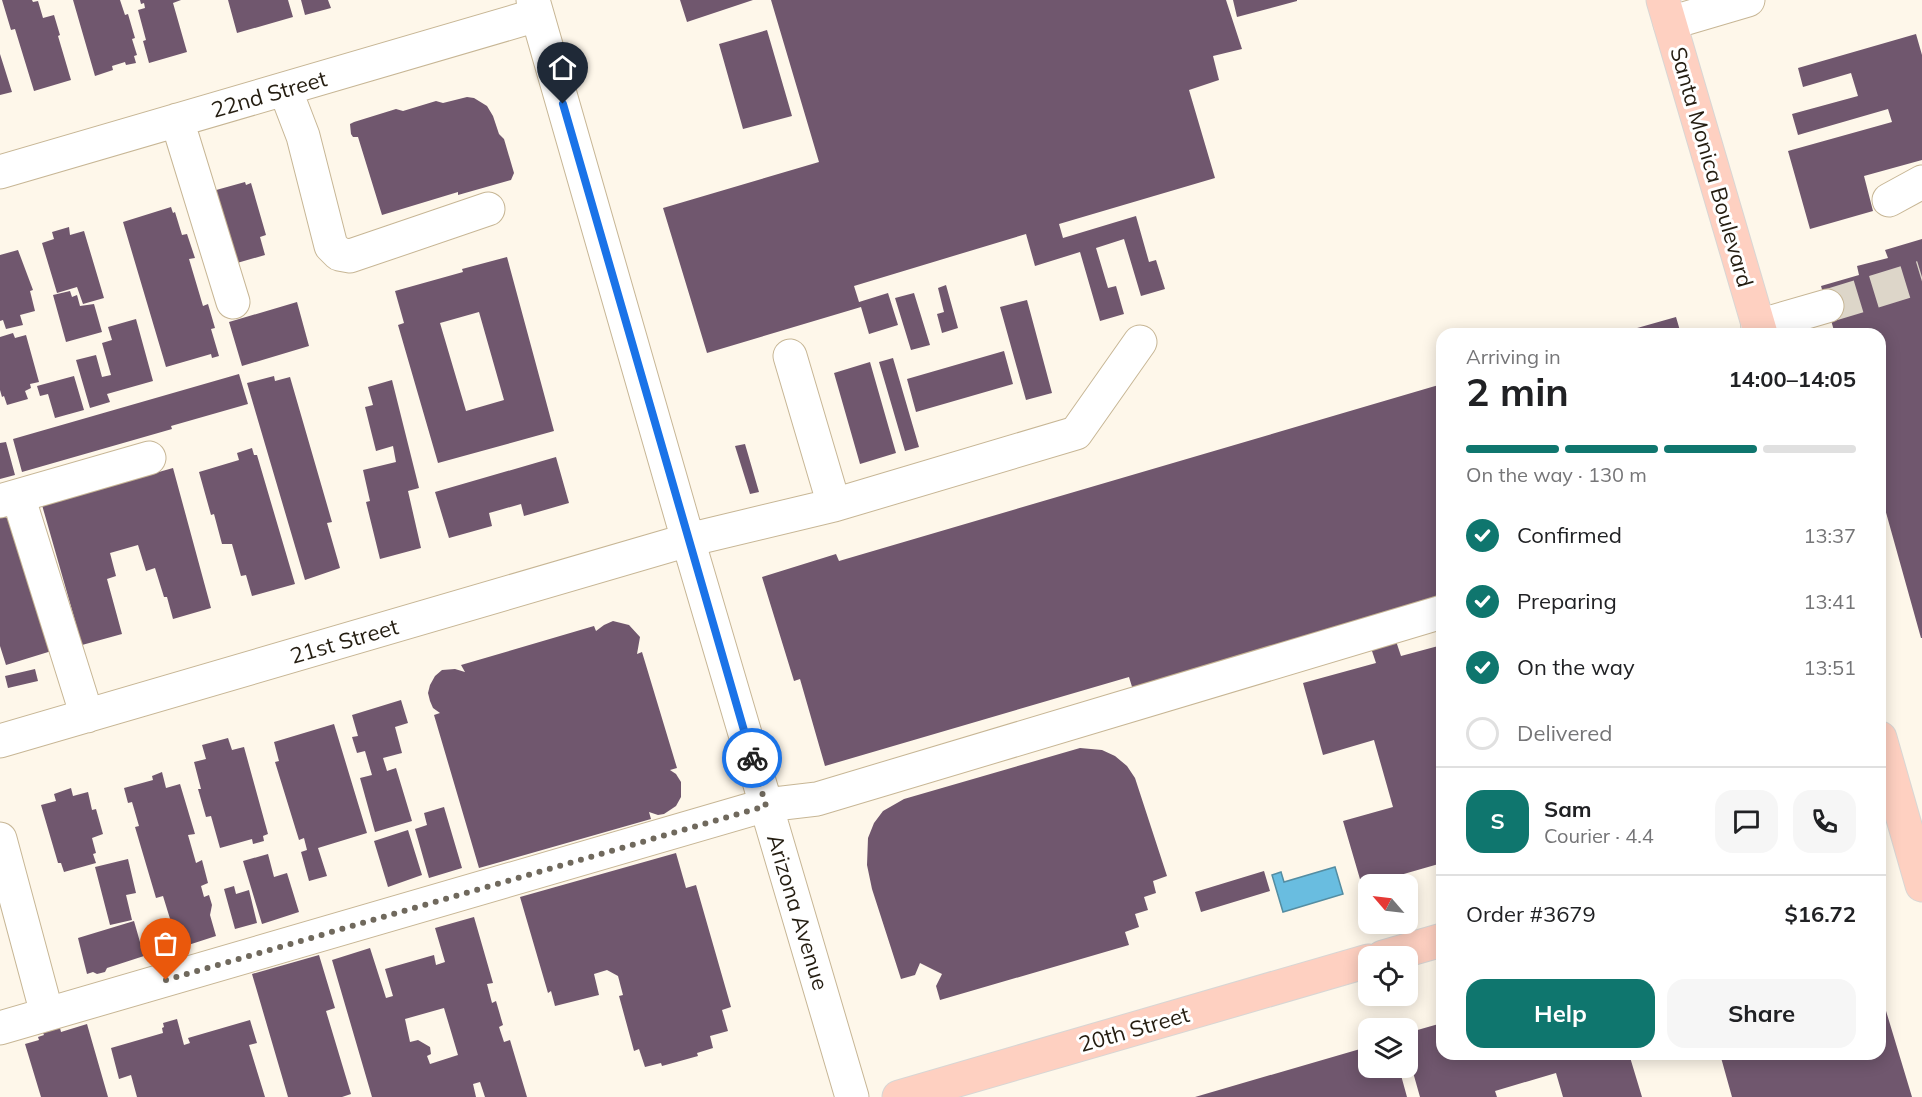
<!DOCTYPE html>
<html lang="en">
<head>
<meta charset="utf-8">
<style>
	body { margin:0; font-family:Mulish,sans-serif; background:#f6f6f6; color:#202124; height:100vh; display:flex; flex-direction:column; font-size:22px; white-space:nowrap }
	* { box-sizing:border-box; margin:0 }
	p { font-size:20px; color:#757577 }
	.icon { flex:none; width:33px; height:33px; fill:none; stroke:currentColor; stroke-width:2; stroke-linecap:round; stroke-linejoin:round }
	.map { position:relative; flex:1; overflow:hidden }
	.panel { position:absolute; left:1436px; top:328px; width:450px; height:732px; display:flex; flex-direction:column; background:#fff; border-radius:18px; box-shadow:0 3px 15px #0003 }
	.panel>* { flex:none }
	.needle { width:39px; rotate:298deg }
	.tools { position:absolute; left:1358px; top:874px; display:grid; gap:12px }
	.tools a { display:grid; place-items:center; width:60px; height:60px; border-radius:12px; background:#fff; box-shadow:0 3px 15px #0003; font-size:30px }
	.pin { position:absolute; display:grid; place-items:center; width:51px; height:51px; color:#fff; margin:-62px -26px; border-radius:50% 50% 50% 0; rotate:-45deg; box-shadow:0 0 6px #0007 }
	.pin .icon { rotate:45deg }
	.courier { position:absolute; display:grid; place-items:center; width:60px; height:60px; margin:-30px; border:4px solid #1a73e8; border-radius:50%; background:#fff; color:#222; box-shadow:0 2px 8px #0007 }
	.headline em { font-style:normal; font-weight:700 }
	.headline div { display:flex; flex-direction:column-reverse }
	.headline { display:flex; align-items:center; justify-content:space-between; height:102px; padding:0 30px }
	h1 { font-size:39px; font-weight:700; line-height:45px }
	.bar { display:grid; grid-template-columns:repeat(4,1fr); gap:9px 6px; align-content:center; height:72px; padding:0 30px }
	.bar i { height:8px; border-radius:4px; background:#e0e0e0 }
	.bar .active { background:#0f766e }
	.bar p { grid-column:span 4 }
	.line { display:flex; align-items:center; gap:15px; padding:0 30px; border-top:2px solid #e0e0e0 }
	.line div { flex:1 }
	.round { display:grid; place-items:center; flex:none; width:63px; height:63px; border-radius:18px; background:#f6f6f6 }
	ol { padding:0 30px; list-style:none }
	li { display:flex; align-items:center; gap:18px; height:66px }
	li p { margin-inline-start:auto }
	li .icon { padding:6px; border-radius:50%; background:#0f766e; color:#fff; stroke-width:4 }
	li:last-child { color:#757577 }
	li i { width:33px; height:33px; border:3px solid #e0e0e0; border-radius:50% }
	.cta { display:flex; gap:12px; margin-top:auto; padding:12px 30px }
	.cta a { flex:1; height:69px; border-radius:18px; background:#0f766e; color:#fff; font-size:24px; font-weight:700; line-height:69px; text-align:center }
	.cta a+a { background:#f6f6f6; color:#202124 }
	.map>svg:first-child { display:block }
	.water { fill:#69bde0; stroke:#548da2; stroke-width:1.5 }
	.building { fill:#70576e; fill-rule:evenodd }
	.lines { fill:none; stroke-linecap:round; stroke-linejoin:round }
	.minor-tunnel { stroke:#ddd6c9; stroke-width:33; stroke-dasharray:33 16; stroke-linecap:butt }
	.minor-casing { stroke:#c7b695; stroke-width:35 }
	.major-casing { stroke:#d8d6d4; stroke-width:35 }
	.minor { stroke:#fff; stroke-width:33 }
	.major { stroke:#fed0c1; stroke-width:33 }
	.done { stroke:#70695d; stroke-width:6; stroke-dasharray:0 10.8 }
	.route { stroke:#1a73e8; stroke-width:8 }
	.labels { text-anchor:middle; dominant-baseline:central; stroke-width:6; stroke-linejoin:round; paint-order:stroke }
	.street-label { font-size:22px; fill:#241d11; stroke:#fff }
</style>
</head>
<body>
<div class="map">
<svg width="1922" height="1097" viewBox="0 0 1922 1097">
	<rect width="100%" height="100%" fill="#fef7ea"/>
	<!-- water -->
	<path class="water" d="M1335 867 1343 894 1283 912 1272 875 1281 872 1284 882Z"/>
	<!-- building -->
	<path class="building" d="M2 0H32L33 2 38 1 43 18 54 15 60 35 58 36 71 80 34 91 15 29 11 30Z
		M73 0H120L125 15 128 14 135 38 132 39 137 55 134 56 136 63 126 65 125 62 112 66 113 70 95 76Z
		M140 0H181L173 3 187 52 149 63 143 41 146 40 138 10 145 8 144 3 141 4Z
		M228 0H288L293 17 237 33Z
		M301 0H328L331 8 305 15Z
		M680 0H753L687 22Z
		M771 0H1226L1242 49 1213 56 1219 80 1189 90 1215 178 1059 224 1063 238 1136 216 1149 262 1156 260 1165 289 1141 296 1124 239 1096 248 1108 288 1116 286 1124 314 1100 321 1080 252 1035 266 1026 234 854 286 859 302 888 293 898 325 869 334 861 307 707 353 663 208 819 162Z
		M1233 0H1297V1L1237 17Z
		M767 30 792 116 743 129 719 44Z
		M1916 34 1922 55V160L1864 176 1873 211 1810 229 1788 151 1892 122 1888 109 1798 135 1792 114 1858 96 1851 73 1803 87 1798 68Z
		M0 54 12 92 0 95Z
		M467 97 474 98 487 106 493 116 499 134 504 139 514 173 511 180 458 195V192L382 215 358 137H353L351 134 350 124 354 122 396 109 403 111 436 101 443 103Z
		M245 182 246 185 251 183 266 235 260 237 265 255 237 263 209 192Z
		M171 207 173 213 175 212 182 235 187 234 195 258 189 259 203 306 208 304 215 328 211 329 219 356 212 358 211 354 166 367 123 222Z
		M69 227 70 235 84 231 104 298 83 304 77 287 57 293 42 243 54 239 52 232Z
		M1922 239V638H1921L1880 491V334H1835L1821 286 1859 275 1857 266 1888 258 1885 250Z
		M18 250 33 290 30 291 35 311 20 315 23 325 6 329 3 320 0 321V255Z
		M507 257 554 431 438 463 398 325 404 323 395 291 463 272 462 269ZM479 312 504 400 466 411 440 323Z
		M946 285 958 328 942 333 937 314 944 312 938 288Z
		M70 291 72 297 77 295 80 306 94 304 102 332 66 342 53 295Z
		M914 293 930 345 911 350 895 298Z
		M1027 300 1052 393 1026 400 1000 307Z
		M297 302 309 346 242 366 229 322Z
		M1676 317 1681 334H1616Z
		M136 319 153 381 107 394 110 402 90 408 76 360 96 355 102 377 111 375 102 343 112 340 108 327Z
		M13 333 15 338 26 335 39 382 30 384 31 388 25 391 28 399 7 405 4 396 2 397 0 390V337Z
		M1004 351 1013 384 916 412 907 379Z
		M893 358 919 447 905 451 879 362Z
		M870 362 896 453 860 464 834 373Z
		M239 374 248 404 171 426 172 429 22 472 13 439Z
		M74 376 84 410 55 418 48 394 40 396 37 386Z
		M274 376 275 381 290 377 332 522 327 523 340 568 305 580 247 383Z
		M392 380 419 488 408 491 421 548 380 559 366 502 370 501 363 470 396 462 393 446 376 451 365 407 373 405 368 387Z
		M1442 384V600L1133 690 1129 677 825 766 800 679 794 681 762 577 836 554 839 561Z
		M6 442 15 475 0 479V443Z
		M745 444 759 492 750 494 735 446Z
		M252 448 254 455H257L295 584 252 596 246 575 241 576 232 544H222L214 514 211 515 199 472 239 460 237 453Z
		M556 457 569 503 524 516 521 504 489 513 492 526 449 538 435 492Z
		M173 468 211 608 173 619 167 597H164L155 568 146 571 138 545 110 553 116 576 107 579 122 634 82 645 42 505Z
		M4 514 6 518 14 516 58 649 6 665 0 646V515Z
		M613 621 629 625 640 637 637 654 642 652 677 768 670 770 676 774 681 782V797L676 806 664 814 658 815 649 812 651 819 479 868 434 715 440 713 433 708 430 701 428 693 430 685 435 676 442 670 455 669 465 672 461 665 594 626 596 631 604 625Z
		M1395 638 1401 656 1442 645V721L1436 723 1442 740V863L1362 886 1343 821 1393 807 1374 740 1323 755 1303 683 1376 663 1370 645Z
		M35 669 38 681 8 688 5 676Z
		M401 700 408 723 395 727 402 753 383 758 387 771 396 768 412 821 375 832 360 778 372 775 365 751 357 753 352 737 358 736 352 715Z
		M334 724 367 833 318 848 327 876 309 881 301 852 307 850 304 838 299 840 275 762 279 761 274 742Z
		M228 738 232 750 244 747 268 834 263 836 264 841 253 844 252 839 220 848 211 816 206 817 198 789H201L194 762 206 759 202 745Z
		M1080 748 1102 750 1115 756 1127 766 1135 778 1167 876 1153 881 1156 893 1144 897 1148 910 1135 914 1139 927 1125 932 1129 945 940 1000 936 986 942 974 920 963 915 975 901 979 872 889 867 865 868 838 874 823 883 811 904 799Z
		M162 772 166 788 180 784 195 834 188 835 196 863 202 860 208 883 201 886 204 897 209 895 212 905 210 915 216 936 179 948 163 896 156 898 135 827 139 826 132 802 128 803 124 788 153 780 152 776Z
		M71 788 73 796 88 792 92 810 96 809 103 834 92 838 96 853 93 854 96 863 64 872 61 863H58L41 805 56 801 54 794Z
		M444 807 462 868 429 878 415 829 427 825 424 813Z
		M408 830 422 875 388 887 374 841Z
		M676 853 686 888 696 885 731 1007 722 1010 728 1031 710 1036 713 1048 697 1053 698 1056 662 1066 661 1063 645 1067 639 1049 634 1051 619 996 623 995 618 976 607 970 594 974 599 995 555 1006 551 991 548 993 520 897Z
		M268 854 274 877 287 873 299 912 262 924 243 861Z
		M128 859 136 893 126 895 132 920 110 925 95 867Z
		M1264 871 1270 891 1201 912 1195 892Z
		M234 886 236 894 249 890 257 923 235 929 224 889Z
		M474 917 493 983 487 984 492 1003 496 1001 503 1025 499 1027 504 1042 510 1040 527 1097H485L480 1082 473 1084 476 1097H372L332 960 370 948 386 998 393 996 385 969 434 955 436 965 445 962 435 928ZM444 1008 458 1055 430 1064 427 1056 431 1054 430 1047 418 1040 410 1042 405 1019Z
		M134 921 144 956 107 968 105 972 97 974 93 972 87 974 78 938Z
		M319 955 335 1008 326 1011 351 1094 342 1097H288L252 974Z
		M1880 991 1912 1097H1732L1720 1054H1880Z
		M177 1019 184 1045 190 1043 188 1038 250 1020 257 1043 249 1045 265 1097H137L131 1075 119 1079 111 1048 163 1033 162 1028 164 1027 163 1023Z
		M1442 1023V1054H1629L1642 1097H1563L1556 1073 1495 1091 1497 1097H1420L1407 1051V1033Z
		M87 1024 108 1097H41L25 1044 39 1040 38 1037 44 1035 43 1033 60 1028 61 1032Z
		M1367 1047 1368 1068H1399L1407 1097H1195Z"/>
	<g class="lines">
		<!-- minor-tunnel -->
		<path class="minor-tunnel" d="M1827 306 1922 277"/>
		<!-- minor casing -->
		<g class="minor-casing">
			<path id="minor" d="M533 0 688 540 852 1097
				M1670 23 1748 0
				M285 89 303 136 331 246 339 254 350 256 488 209
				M177 120 233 302
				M0 172 537 15
				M1889 200 1922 182
				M1758 326 1827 306
				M790 356 834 505
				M18 496 87 716
				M0 501 149 458
				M0 741 688 540 834 505 1076 433 1140 342
				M0 839 47 1014
				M0 1028 766 805 817 799 1442 612"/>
		</g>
		<!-- major casing -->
		<g class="major-casing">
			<path id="major" d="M1663 0 1761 334
				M1880 738 1922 885
				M1383 957 1442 940
				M899 1097 1368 961"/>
		</g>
		<!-- minor -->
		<use href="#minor" class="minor"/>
		<!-- major -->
		<use href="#major" class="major"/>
	</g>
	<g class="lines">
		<!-- done -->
		<path class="done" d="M166 980 766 806 752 758"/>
		<!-- route -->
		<path class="route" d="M563 104 752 758"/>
	</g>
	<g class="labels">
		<!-- street labels -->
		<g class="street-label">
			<text transform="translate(269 94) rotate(-16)">22nd Street</text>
			<text transform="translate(1712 167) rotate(74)">Santa Monica Boulevard</text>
			<text transform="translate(344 641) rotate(-16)">21st Street</text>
			<text transform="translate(798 912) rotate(73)">Arizona Avenue</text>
			<text transform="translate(1134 1029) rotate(-16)">20th Street</text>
		</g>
	</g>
</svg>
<div class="tools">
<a><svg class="needle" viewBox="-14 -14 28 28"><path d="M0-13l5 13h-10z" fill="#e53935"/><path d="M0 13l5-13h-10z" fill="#757577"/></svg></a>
<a><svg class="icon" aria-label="locate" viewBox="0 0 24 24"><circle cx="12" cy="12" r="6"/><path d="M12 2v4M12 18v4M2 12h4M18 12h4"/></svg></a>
<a><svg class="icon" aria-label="layers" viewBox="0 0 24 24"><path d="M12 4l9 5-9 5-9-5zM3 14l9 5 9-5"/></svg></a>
</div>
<div class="pin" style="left:166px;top:980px;background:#ea580c"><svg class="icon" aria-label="bag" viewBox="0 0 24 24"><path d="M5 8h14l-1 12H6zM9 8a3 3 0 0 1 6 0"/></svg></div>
<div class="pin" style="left:563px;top:104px;background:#1f2937"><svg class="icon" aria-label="home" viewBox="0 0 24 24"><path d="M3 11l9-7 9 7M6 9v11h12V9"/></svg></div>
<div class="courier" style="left:752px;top:758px"><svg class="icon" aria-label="bike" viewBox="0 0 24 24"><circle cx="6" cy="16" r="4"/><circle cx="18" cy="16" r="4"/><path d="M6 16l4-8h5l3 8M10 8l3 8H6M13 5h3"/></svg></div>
<section class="panel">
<div class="headline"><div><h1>2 min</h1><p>Arriving in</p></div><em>14:00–14:05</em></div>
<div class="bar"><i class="active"></i><i class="active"></i><i class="active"></i><i></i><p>On the way · 130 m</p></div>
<ol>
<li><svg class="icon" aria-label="check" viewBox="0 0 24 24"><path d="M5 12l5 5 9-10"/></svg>Confirmed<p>13:37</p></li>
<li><svg class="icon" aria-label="check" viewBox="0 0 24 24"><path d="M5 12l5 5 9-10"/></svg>Preparing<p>13:41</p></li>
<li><svg class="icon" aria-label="check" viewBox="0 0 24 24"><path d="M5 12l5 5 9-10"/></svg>On the way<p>13:51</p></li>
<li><i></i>Delivered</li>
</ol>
<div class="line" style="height:108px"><b class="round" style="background:#0f766e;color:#fff">S</b><div><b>Sam</b><p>Courier · 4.4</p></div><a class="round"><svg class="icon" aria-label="chat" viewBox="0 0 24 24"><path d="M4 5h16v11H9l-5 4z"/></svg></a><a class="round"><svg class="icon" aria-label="phone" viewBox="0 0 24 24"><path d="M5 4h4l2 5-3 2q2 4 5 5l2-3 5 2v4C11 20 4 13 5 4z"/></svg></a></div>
<div class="line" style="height:78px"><div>Order #3679</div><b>$16.72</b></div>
<div class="cta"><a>Help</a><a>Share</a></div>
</section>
</div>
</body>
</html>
